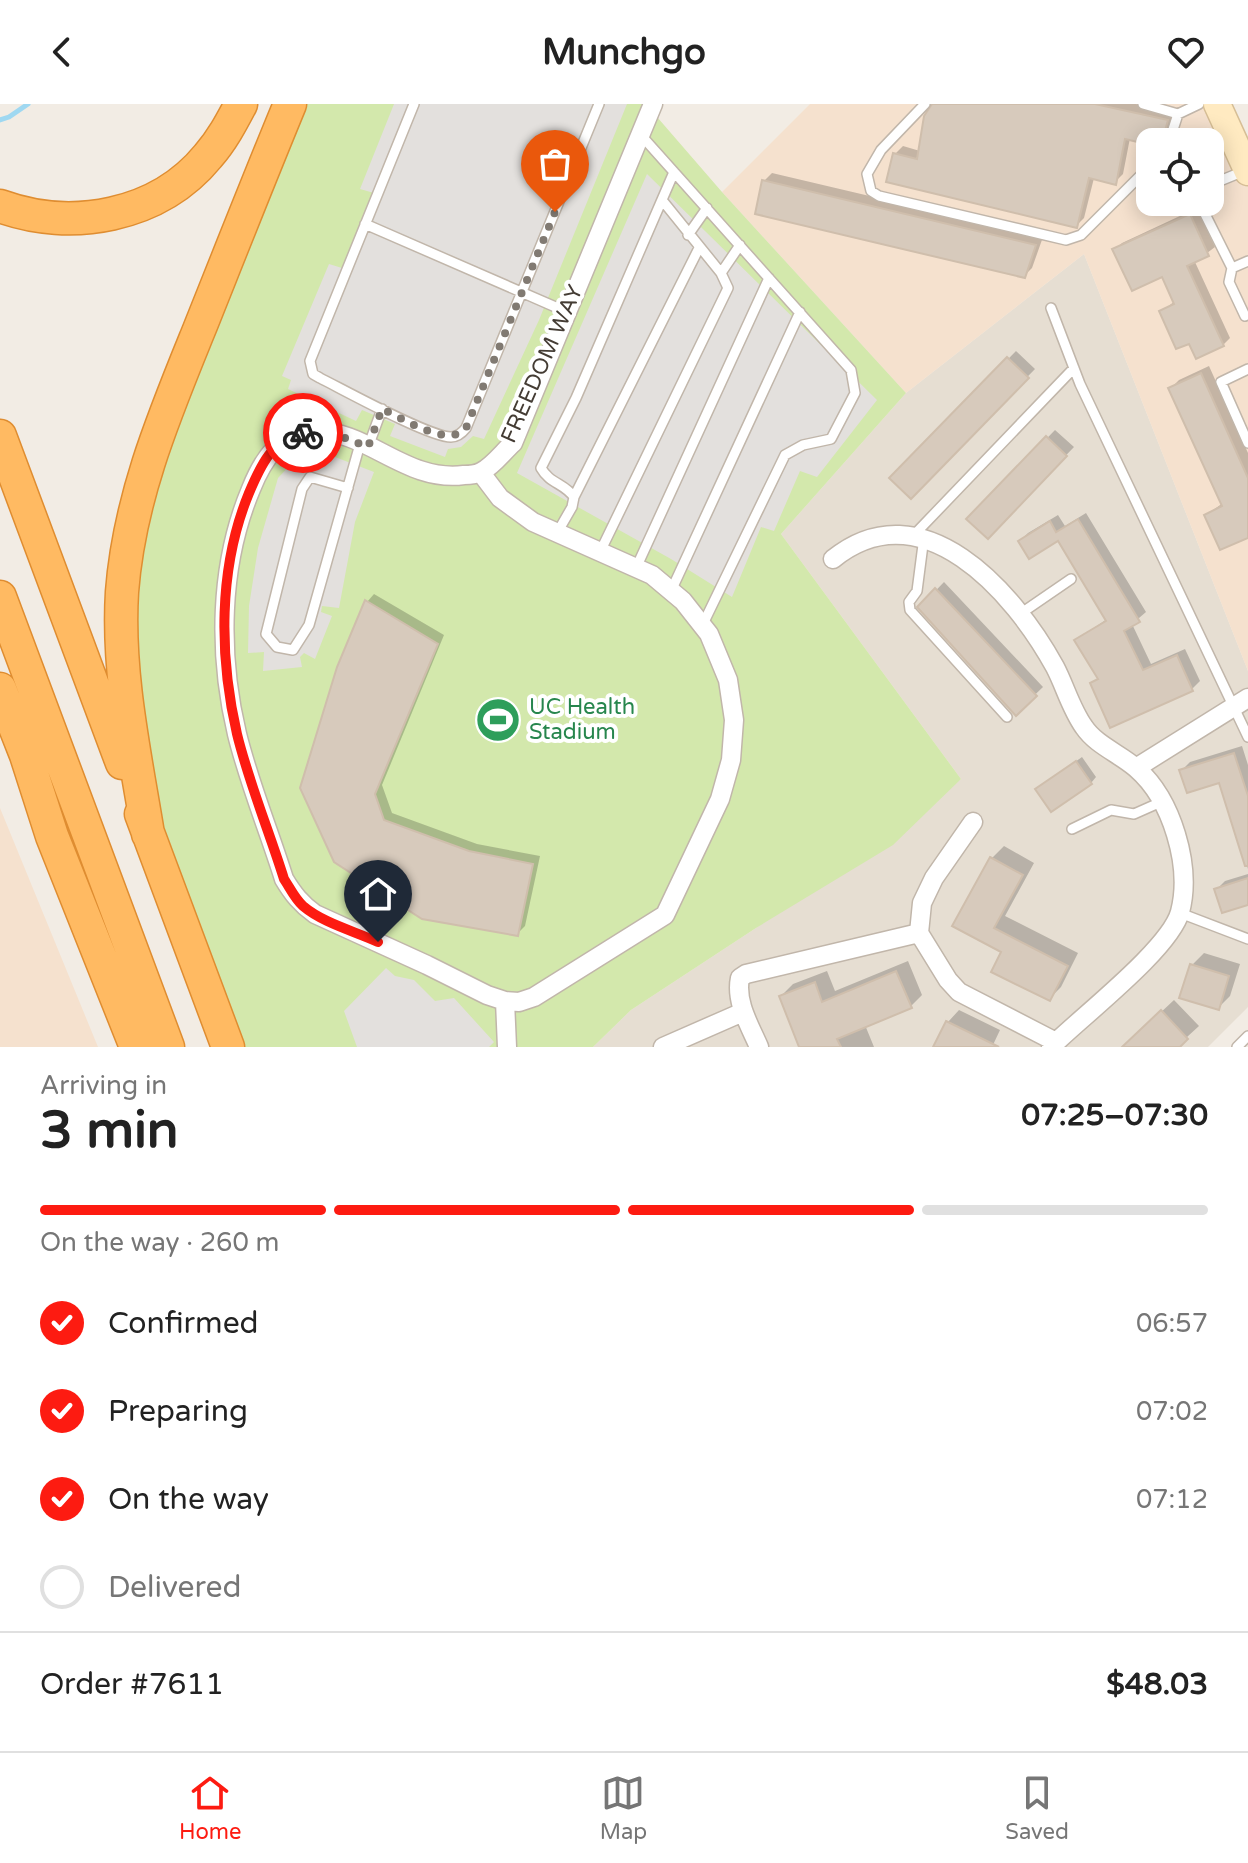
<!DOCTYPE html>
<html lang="en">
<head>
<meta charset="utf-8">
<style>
	body { margin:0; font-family:"Varela Round",sans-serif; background:#f2f2f2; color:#222; height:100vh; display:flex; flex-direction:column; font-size:30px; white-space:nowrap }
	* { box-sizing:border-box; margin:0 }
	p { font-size:26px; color:#767676 }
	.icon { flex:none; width:44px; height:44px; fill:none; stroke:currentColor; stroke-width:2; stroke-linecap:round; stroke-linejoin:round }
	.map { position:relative; height:943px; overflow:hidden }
	.drawer { display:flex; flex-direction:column; background:#fff; flex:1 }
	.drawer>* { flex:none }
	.buttons { position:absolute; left:1136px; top:24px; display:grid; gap:16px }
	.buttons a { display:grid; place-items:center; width:88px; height:88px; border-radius:16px; background:#fff; box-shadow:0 4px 20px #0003; font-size:40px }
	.pin { position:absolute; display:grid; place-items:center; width:68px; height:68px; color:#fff; margin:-82px -34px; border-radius:50% 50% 50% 0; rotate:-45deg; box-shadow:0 0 8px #0007 }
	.pin .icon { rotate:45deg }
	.courier { position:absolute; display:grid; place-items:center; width:80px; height:80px; margin:-40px; border:6px solid #fd1b11; border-radius:50%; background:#fff; color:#222; box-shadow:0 2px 10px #0007 }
	.summary em { font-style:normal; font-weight:700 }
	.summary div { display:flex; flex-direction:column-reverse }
	.summary { display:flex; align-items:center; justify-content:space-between; height:136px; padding:0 40px }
	h1 { font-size:52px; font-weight:700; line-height:60px }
	.bar { display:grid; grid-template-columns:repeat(4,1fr); gap:12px 8px; align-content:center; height:96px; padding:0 40px }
	.bar i { height:10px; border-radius:6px; background:#e0e0e0 }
	.bar .on { background:#fd1b11 }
	.bar p { grid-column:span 4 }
	.line { display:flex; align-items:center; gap:20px; padding:0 40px; border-top:2px solid #e0e0e0 }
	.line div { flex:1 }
	ol { padding:0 40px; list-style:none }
	li { display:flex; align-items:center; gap:24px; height:88px }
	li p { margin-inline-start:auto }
	li .icon { padding:8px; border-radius:50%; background:#fd1b11; color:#fff; stroke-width:4 }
	li:last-child { color:#767676 }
	li i { width:44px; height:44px; border:4px solid #e0e0e0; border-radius:50% }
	header { display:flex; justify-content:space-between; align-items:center; height:104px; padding:0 40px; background:#fff; font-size:36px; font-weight:700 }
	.tab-bar { display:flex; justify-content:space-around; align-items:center; height:112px; border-top:2px solid #e0e0e0; background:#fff; font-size:22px; color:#767676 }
	.tab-bar a { display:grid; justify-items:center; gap:4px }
	.tab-bar .on { color:#fd1b11 }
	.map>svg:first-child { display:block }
	.residential { fill:#e6ded2 }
	.commercial { fill:#f5e1ce; fill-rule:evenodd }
	.green { fill:#d3e8ac }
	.parking { fill:#e3e0dd }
	.shadow { fill:#0003 }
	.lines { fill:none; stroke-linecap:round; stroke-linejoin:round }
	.stream { stroke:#9fd8f1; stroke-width:5 }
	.building { fill:#d7cabc; stroke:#cfbeac; stroke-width:2 }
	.lane-casing { stroke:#c1b6aa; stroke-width:12 }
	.street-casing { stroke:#c1b6aa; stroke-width:21 }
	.secondary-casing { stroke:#d6be95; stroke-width:29 }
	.highway-casing { stroke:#df8d31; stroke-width:35 }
	.lane { stroke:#fff; stroke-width:9 }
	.street { stroke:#fff; stroke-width:18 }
	.secondary { stroke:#ffeac1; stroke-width:26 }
	.highway { stroke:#ffba62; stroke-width:32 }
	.done { stroke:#817a72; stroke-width:8; stroke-dasharray:0 14.4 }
	.route { stroke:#fd1b11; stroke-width:10 }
	.labels { text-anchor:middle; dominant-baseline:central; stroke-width:8; stroke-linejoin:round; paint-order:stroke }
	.street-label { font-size:22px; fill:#443c34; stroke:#fff }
	.leisure-label { font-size:22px; fill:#27864d; stroke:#fff; text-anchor:start }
</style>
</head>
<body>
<header><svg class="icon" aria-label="back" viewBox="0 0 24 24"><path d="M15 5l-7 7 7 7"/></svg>Munchgo<svg class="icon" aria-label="heart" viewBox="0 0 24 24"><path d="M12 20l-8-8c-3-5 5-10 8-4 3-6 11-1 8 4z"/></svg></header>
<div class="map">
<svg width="1248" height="943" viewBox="0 0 1248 943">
	<rect width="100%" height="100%" fill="#f2ece4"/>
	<!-- residential -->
	<path class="residential" d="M1084 150 1248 567V903L1208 943H593L631 906 756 824 961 675 781 430 906 289Z"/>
	<!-- commercial -->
	<path class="commercial" d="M810 0H1217L1248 68V567L1084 150 906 289 722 88ZM1150 38H1210V98H1150Z
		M0 704 98 943H0Z"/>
	<!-- green -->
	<path class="green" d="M290 0H653L651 6 722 88 906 289 781 430 961 675 893 741 756 824 631 906 593 943H228L148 730 125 587 155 335Z"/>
	<!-- parking -->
	<path class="parking" d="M394 0H627L539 216 484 335 473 332 461 343 448 345 445 353 390 332 395 320 362 306 356 317 288 285 291 276 282 272 329 160 342 164 374 89 360 85Z
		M647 70 877 296 817 373 800 367 774 427 761 423 732 493 671 455 517 369Z
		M313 351 335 353 374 368 355 418 339 504 322 502 321 508 332 512 315 555 304 549 300 553 302 563 263 567 264 548 248 549 249 502 258 444 278 374 293 358Z
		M386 864 395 872 414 876 435 897 454 894 494 938 489 943H357L344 907Z"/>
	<!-- shadow -->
	<path class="shadow" d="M938 0H1136L1175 9 1166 38 1130 34 1123 70 1115 78 1094 74 1084 114 1076 122 895 50 903 42 920 47Z
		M772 69 1043 133 1032 164 1024 172 764 77Z
		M1197 104 1215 143 1195 158 1230 234 1223 241 1190 237 1161 208 1175 197 1163 170 1115 146 1122 139Z
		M1016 247 1035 265 911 392 892 373Z
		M1209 262 1248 349V431L1206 411 1223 399 1171 284 1179 276Z
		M1055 326 1074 343 987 433 969 415Z
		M1086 409 1146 508 1132 520 1151 560 1185 545 1200 577 1192 585 1093 579 1099 573 1076 536 1107 515 1058 435 1020 437 1028 429 1058 411 1065 422Z
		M944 478 1043 583 1016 609 920 503Z
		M374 490 444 531 382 681 392 709 477 740 540 752 525 822 517 830 336 757 367 498Z
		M1242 642 1248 661V765L1221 676 1182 666 1190 658Z
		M1082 653 1096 673 1091 679 1037 685Z
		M1004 742 1034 759 1005 812 1078 849 1061 883 1049 895 1004 848 955 821 992 754Z
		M1248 770V799L1217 785 1225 777Z
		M1204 849 1240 860 1230 892 1218 904 1192 861Z
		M908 857 922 891 910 903 865 921 874 943H801L781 892 793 880 827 867 835 887Z
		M1174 896 1199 922 1187 933 1176 943H1124Z
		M959 906 1000 926 992 943H935L948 918Z"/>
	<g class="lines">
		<!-- stream -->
		<path class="stream" d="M0 16 9 13 28 0"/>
	</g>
	<!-- building -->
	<path class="building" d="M932 0H1095L1168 16 1162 38H1150V41L1125 35 1116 81 1089 74 1077 124 886 78 893 49 917 55 924 12Z
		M762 76 1036 141 1025 174 755 110Z
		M1190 110 1209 152 1187 162 1224 242 1196 255 1189 240 1176 245 1159 207 1174 200 1162 173 1132 187 1112 145Z
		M1007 253 1029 274 911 395 889 374Z
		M1201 269 1248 374V434L1220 446 1204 411 1222 402 1168 284Z
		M1046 332 1067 352 988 435 966 415Z
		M1078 415 1140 518 1124 527 1143 566 1177 551 1193 587 1110 624 1090 579 1098 575 1074 536 1106 517 1058 437 1029 455 1018 437 1050 417 1056 428Z
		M935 484 1037 592 1016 612 917 503Z
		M365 496 438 540 375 690 384 716 469 747 533 760 518 832 422 815 334 758 300 684 337 563Z
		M1234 649 1248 692V762H1245L1219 679 1187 689 1179 666Z
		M1076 657 1092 680 1051 708 1035 685Z
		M990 753 1023 771 994 824 1068 862 1050 897 991 868 1001 848 952 822Z
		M1248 774V801L1222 809 1214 785Z
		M1190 860 1229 872 1219 906 1179 894Z
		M896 867 912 904 837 935 841 943H799L779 892 815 878 822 898Z
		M1161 906 1188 935 1180 943H1122Z
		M946 917 999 943H933Z"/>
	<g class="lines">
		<!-- lane casing -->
		<g class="lane-casing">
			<path id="lane" d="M414 0 310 257 313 270 320 274C344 286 429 333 451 333 458 333 462 329 466 324L599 0
				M925 0 881 46 867 70 871 87 879 92 1066 136 1081 131 1150 62
				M1143 0 1178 10 1199 0
				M640 30 851 266 855 289 831 335 803 341 785 351 703 520
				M1169 38 1178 10
				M1210 81 1244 67
				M662 96 721 169
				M1199 98 1232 164
				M365 120 567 208
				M688 131 707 104
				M1051 204 1080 280 1248 633
				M1245 212 1229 178 1232 164 1248 157
				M1248 265 1221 278 1248 339
				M368 343 382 305
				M348 384 310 373 302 385 266 530 277 543 293 546 309 521 360 340
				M574 393 699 144
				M557 429 572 403 574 393C564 379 550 380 541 364L576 294 674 68
				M913 432 1074 264
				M924 433 917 487 909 498 910 506 1007 613
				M600 448 728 184 721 169 740 141
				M636 464 769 174
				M671 487 800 208
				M1020 510 1071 475
				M1072 725 1111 706 1134 710 1161 698
				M1180 809 1248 835
				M1237 943 1248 932"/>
		</g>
		<!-- street casing -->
		<g class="street-casing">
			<path id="street" d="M481 369 500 394 533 418 652 471 683 497 709 530 728 576 734 616 731 656 720 695 665 811 534 893 519 898 505 897
				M833 455C922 383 1014 488 1055 563 1065 582 1071 605 1084 623 1096 641 1120 650 1136 664 1172 695 1192 762 1180 808 1170 845 1081 913 1051 943
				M1136 664 1248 594
				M919 829 948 876 959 888 1056 938
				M919 829 922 799 934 774 973 718
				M507 943 505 897 487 891 427 861 315 810C301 800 293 790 284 775 269 727 249 679 237 630 218 550 219 461 251 385 263 355 279 330 314 328 366 324 405 379 464 371 469 371 477 370 481 368 493 362 503 348 513 339L653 0
				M663 943 743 908
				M759 943C750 922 735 898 740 874L746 870 919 829"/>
		</g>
		<!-- secondary casing -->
		<g class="secondary-casing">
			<path id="secondary" d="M1217 0 1248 68"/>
		</g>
		<!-- highway casing -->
		<g class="highway-casing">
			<path id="highway" d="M0 102C71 128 158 113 208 52 222 36 231 19 241 0
				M0 332 122 659
				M0 493 168 943
				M0 585 26 651 52 732 136 943
				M141 710 228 943
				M148 730C135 650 117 569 122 488 129 395 164 312 199 226 229 151 259 75 290 0"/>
		</g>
		<!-- lane -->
		<use href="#lane" class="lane"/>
		<!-- street -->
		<use href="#street" class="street"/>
		<!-- secondary -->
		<use href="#secondary" class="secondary"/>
		<!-- highway -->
		<use href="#highway" class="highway"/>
	</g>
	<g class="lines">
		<!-- done -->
		<path class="done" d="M303 329 330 328 368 343 382 305C403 314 448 345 466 324L555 108"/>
		<!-- route -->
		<path class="route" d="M303 329C272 335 260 363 249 389 218 464 219 552 237 630 249 679 269 727 284 775 290 784 295 795 303 802 323 819 354 827 378 838"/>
	</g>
	<!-- icons -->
	<defs>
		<g id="stadium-disc" transform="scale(2.3)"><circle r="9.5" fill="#2e9e5b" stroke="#fff"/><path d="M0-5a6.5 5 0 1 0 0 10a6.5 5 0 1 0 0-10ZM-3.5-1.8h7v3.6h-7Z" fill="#fff"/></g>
	</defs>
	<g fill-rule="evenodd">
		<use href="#stadium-disc" x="498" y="616"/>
	</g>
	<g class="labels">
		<!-- street labels -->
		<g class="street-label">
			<text transform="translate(542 260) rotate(-66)">FREEDOM WAY</text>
		</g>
		<!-- leisure labels -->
		<g class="leisure-label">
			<text x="529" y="603">UC Health<tspan x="529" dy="25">Stadium</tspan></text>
		</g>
	</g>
</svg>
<div class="buttons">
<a><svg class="icon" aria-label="locate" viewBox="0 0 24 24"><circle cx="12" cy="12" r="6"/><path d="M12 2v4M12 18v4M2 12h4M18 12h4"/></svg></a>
</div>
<div class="pin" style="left:555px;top:108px;background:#ea580c"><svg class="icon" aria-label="bag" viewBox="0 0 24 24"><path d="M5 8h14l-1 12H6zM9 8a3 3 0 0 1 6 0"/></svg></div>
<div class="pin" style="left:378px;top:838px;background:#1f2937"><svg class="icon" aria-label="home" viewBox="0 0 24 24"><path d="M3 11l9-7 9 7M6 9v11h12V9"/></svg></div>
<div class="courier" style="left:303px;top:329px"><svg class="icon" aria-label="bike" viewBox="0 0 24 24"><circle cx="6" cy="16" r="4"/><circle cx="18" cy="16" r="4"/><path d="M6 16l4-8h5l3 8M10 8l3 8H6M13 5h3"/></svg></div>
</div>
<section class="drawer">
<div class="summary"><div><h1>3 min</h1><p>Arriving in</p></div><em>07:25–07:30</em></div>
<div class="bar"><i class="on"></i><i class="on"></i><i class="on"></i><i></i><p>On the way · 260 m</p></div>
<ol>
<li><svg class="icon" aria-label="check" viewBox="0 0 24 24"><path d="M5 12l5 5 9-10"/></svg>Confirmed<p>06:57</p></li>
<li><svg class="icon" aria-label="check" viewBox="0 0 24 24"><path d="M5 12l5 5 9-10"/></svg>Preparing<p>07:02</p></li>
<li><svg class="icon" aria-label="check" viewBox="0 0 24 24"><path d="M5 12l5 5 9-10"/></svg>On the way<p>07:12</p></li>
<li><i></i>Delivered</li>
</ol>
<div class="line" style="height:104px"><div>Order #7611</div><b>$48.03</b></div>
</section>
<nav class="tab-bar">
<a class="on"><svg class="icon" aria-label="home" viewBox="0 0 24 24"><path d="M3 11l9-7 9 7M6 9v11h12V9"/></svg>Home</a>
<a><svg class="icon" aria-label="map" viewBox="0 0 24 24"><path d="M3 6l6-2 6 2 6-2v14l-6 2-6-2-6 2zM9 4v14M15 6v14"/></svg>Map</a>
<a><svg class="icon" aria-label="saved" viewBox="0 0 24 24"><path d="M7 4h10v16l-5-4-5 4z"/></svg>Saved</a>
</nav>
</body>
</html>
